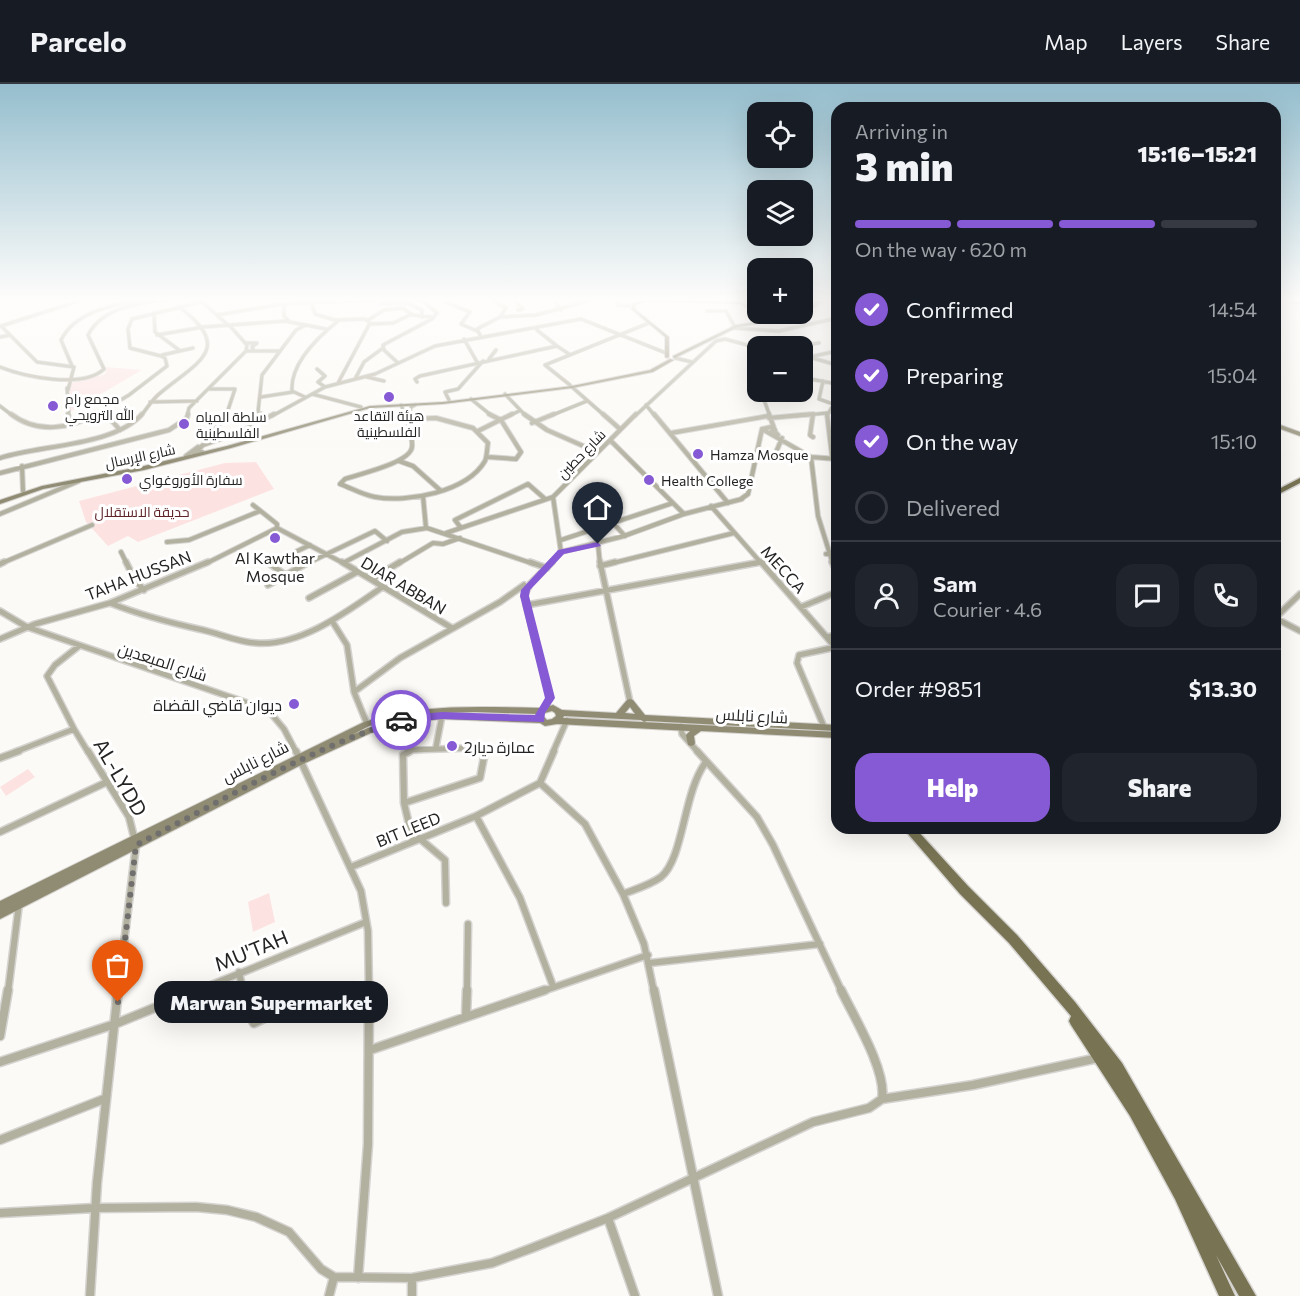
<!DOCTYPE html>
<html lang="en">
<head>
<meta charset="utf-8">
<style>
	body { margin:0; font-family:Commissioner,Cairo,sans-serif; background:#20242c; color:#f1f3f6; height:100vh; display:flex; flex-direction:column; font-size:22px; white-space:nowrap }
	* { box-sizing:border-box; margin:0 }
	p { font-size:20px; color:#9ea1a6 }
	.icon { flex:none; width:33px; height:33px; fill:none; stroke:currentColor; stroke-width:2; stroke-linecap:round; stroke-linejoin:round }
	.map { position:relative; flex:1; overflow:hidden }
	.panel { position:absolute; left:831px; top:18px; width:450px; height:732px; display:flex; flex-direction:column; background:#171b24; border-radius:18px; box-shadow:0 6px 24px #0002 }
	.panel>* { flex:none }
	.tools { position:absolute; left:747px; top:18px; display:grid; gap:12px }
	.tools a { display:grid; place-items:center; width:66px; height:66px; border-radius:12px; background:#171b24; box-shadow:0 6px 24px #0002; font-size:30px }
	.pin { position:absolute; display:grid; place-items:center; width:51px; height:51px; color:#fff; margin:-62px -26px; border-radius:50% 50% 50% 0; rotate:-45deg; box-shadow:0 0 6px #0007 }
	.pin .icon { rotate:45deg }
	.courier { position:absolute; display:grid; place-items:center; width:60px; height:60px; margin:-30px; border:4px solid #865ad4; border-radius:50%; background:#fff; color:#222; box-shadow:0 2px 8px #0007 }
	.bubble { position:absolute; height:42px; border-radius:18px; background:#171b24; box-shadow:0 6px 24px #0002; font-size:20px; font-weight:800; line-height:42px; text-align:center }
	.headline em { font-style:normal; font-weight:800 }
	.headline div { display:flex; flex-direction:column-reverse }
	.headline { display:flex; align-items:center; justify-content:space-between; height:102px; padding:0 24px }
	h1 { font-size:39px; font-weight:800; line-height:45px }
	.bar { display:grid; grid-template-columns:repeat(4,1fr); gap:9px 6px; align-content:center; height:72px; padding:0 24px }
	.bar i { height:8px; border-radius:4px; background:#363941 }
	.bar .on { background:#865ad4 }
	.bar p { grid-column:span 4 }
	.line { display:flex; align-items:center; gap:15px; padding:0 24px; border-top:2px solid #363941 }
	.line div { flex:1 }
	.round { display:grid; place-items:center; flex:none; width:63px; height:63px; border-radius:18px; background:#20242c }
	ol { padding:0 24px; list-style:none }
	li { display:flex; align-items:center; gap:18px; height:66px }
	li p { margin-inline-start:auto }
	li .icon { padding:6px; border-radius:50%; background:#865ad4; color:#fff; stroke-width:4 }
	li:last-child { color:#9ea1a6 }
	li i { width:33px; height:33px; border:3px solid #363941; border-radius:50% }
	.primary-button { display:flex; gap:12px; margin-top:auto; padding:12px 24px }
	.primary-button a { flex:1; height:69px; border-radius:18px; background:#865ad4; color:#fff; font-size:24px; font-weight:800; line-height:69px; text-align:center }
	.primary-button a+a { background:#20242c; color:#f1f3f6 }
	header { display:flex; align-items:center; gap:36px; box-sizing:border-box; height:84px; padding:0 30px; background:#171b24; border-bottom:2px solid #363941 }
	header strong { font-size:28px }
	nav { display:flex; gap:33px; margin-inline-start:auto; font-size:21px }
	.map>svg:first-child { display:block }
	.green { fill:#fce3e2 }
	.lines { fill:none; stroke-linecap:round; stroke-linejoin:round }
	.minor-far4-casing { stroke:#d5d3d0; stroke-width:4.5 }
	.minor-far3-casing { stroke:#d5d3d0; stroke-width:6 }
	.minor-far2-casing { stroke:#d5d3d0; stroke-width:8 }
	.minor-far1-casing { stroke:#d5d3d0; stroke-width:9 }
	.minor-casing { stroke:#d5d3d0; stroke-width:11 }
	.secondary-casing { stroke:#d5d3d0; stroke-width:2 }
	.primary-casing { stroke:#d5d3d0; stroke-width:3 }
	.minor-far4 { stroke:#b2b09f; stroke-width:3 }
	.minor-far3 { stroke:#b2b09f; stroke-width:4 }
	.minor-far2 { stroke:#b2b09f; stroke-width:5 }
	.minor-far1 { stroke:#b2b09f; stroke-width:6 }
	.minor { stroke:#b2b09f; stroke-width:8 }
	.secondary { fill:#908c73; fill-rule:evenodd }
	.primary { fill:#777353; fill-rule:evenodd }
	.route { fill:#865ad4 }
	.done { stroke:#706f6d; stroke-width:6; stroke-dasharray:0 10.8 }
	.poi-dot { fill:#865ad4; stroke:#fff; stroke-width:2 }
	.labels { text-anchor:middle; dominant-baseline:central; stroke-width:6; stroke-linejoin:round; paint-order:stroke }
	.far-poi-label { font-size:14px; fill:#252423; stroke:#fff; text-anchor:start }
	.far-street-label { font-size:14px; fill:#252423; stroke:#fff }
	.far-park-label { font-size:14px; fill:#5e2428; stroke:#fff }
	.poi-label { font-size:16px; fill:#252423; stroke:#fff }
	.street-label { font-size:16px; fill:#252423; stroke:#fff }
	.near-street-label { font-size:20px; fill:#252423; stroke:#fff }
</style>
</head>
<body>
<header>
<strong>Parcelo</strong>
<nav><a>Map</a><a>Layers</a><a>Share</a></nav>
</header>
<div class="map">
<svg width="1300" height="1212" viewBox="0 0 1300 1212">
	<rect width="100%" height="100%" fill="#fcfaf6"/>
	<!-- green -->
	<path class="green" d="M106 283 142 286 68 329 66 318 71 299 103 291 106 289Z
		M256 378 274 405 138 458 128 452 108 462 86 438 79 417 225 379Z
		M28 685 35 693 6 712 0 703Z
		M269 809 275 838 253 848 248 818Z"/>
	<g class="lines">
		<!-- minor-far4 casing -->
		<g class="minor-far4-casing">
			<path id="minor-far4" d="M438 215 470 228 461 240 477 247
				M490 215 506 224 500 233
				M513 215 523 225 518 226
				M553 215 561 226
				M615 215 618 221 632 222
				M751 215 758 218
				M201 217 228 241
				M1291 218 1300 219
				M284 220V232L289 237
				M381 220 407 219 422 226V233
				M707 227H726L735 243
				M154 229 155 248 179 266
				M217 231 282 220 393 215
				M760 232 782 230
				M337 236 365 235 370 239 338 299
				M368 236 384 226 403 224 412 231 432 233
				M370 240 393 239 412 230
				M732 244 779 247 837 234
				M537 246 557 262
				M157 251 203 243 285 237 326 245
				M480 251 477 245 500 233 536 231 595 215
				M0 253 10 251
				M464 255 477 278
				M246 259H257L252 263 254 267
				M774 262C782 256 796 255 804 261L819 259
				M749 263 758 294
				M246 267H279
				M162 271 193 264
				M802 271 837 281
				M814 272 837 267
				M675 274 692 278
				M489 275 496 266
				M398 279 384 266 383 261 432 235 437 229 423 217 412 215
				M72 282 61 256C76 226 115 221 145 215
				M0 283C25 293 83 305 104 285L88 251C103 222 139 220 168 215
				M317 285 325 292 318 298 325 303
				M367 293 384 297
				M355 295 364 278 383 264
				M810 295 837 300
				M823 297 819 315 833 320
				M417 298 415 295 420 292 557 262 569 270
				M570 301 545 281 649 239
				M572 303 605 332
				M67 304 69 332
				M209 305H235L226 332
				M68 306 74 283 37 278 1 242 85 215
				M761 308 770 332
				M312 310 361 323
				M505 310 526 332
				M261 313 293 308
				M305 313 292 307C290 279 318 253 338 237L315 230 311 218
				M471 315 492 332
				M449 316 445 308 458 305 483 277
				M150 318 197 317
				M401 321 406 332
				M646 321 655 332
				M0 322 13 332
				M99 330 102 332
				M94 332 129 311 167 282 165 274 161 272 130 264 128 245 132 235 214 215
				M141 332C147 324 152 316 159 310 197 278 236 265 178 222
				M187 332 189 324 246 267 247 261 229 241
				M263 332 258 328 262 291 296 246 304 242
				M272 332 325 303 375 290 435 262 581 235 666 269
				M409 332 411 323 415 321
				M509 332 519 327
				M550 332 587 317
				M635 332 716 257 725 255 758 264
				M796 332 827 329
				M827 332 837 314"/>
		</g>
		<!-- minor-far3 casing -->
		<g class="minor-far3-casing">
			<path id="minor-far3" d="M11 330C37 350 69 345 97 330
				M68 330 71 342
				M99 330 112 337 120 346
				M261 330 266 334
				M406 330 408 335
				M524 330 547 346 597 368
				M603 330 620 345
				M654 330 728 419
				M769 330 774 344
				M813 330 810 351 813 353
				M827 330 832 371 837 380
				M436 334 473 344 488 359C487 364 487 373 485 377 467 408 407 419 375 413 363 411 351 404 340 400L345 395C359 390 410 379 412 363 413 355 409 343 408 335Z
				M769 334 813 330
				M408 335 409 330
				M532 339 554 330
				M775 346 769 349 762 345 771 343 778 351
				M478 347 512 330
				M671 349 768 332
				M769 349 811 373 837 375
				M610 356 684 430 742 415
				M205 358 227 330
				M194 370 203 361 243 347 274 330
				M186 372 198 363V367L202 368
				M488 373 516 375 521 368 501 336 489 330
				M774 373 782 354
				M811 373 818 432 833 480
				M0 374C39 361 115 362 142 330
				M399 377 413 382 441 407
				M22 382 23 407
				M0 389 169 346 187 334 188 330
				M423 412 426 444
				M741 415 748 410 762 345
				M253 421 277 440V444
				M711 422 762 480
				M0 430 79 397
				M614 440 625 452
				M461 444 455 436 528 400 544 414
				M592 446 598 460 600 480
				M446 449 553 413
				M561 456 673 419
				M167 458 189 456 260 427
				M121 468 127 480
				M561 468 624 452 684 430
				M826 470 837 469
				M343 479 402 448 427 444 534 480
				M0 480 92 441
				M205 480 277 444 345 480
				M270 480 310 461
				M306 480 375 447 387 457
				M398 480 433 459 443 460 460 454
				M550 480 561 468 553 413 636 330
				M609 480 734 449
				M753 480 763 478"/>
		</g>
		<!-- minor-far2 casing -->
		<g class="minor-far2-casing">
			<path id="minor-far2" d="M126 478 135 496 144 506
				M274 478 270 480 284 490
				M342 478 452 544
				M530 478 547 484
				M600 478 630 618
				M761 478 837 565
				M832 478 837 488
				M0 480 4 478
				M600 482 615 478
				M372 495 400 478
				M135 496 165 479
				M268 501 309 478
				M1300 510 1275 534 1300 547
				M524 512 530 500 552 478
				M309 514 359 487
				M110 519C140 531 171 539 203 546 221 550 237 558 256 559 301 563 349 526 384 502
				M526 520 550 614
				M527 521 761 478
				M801 523 837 508
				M0 527 27 543 268 626 284 645 296 668
				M332 537 347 561 354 608 367 640
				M827 553 837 551
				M0 555 35 540 110 519 208 478
				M354 608 400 574 500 518 524 501
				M681 642 682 650 698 668
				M824 643 797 579 799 571 836 563
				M74 645 47 592 55 581 79 562
				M436 663 442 632
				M411 666 469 664 485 668
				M15 668 74 645 88 668
				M407 668 415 655V634
				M553 668 567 636"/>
		</g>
		<!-- minor-far1 casing -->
		<g class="minor-far1-casing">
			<path id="minor-far1" d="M88 667 129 733 136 761 118 908
				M296 667 361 807 368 847 369 908
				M697 667 757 733 773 761 842 908
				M0 674 19 667
				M540 699 585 740 623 810 644 860 654 908
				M404 719 403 671 410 667
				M476 732 520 814 553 902
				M0 748 107 698
				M419 754 445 776 446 819
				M413 757 404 719 480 694 485 668 480 667
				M351 783 476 732 540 699 554 667
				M623 810C636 805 650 801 661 793 684 774 683 708 706 678
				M650 879 820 860
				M239 888 243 908
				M8 908 19 820
				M194 908 366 838
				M467 908 468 840
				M540 908 648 871"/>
		</g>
		<!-- minor casing -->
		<g class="minor-casing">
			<path id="minor" d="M243 906 246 924 254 939 296 919
				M654 906 718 1212
				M466 932 467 906
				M0 952 8 906
				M370 966 545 906
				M0 978 115 940 198 906
				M882 1015 973 1001 1098 974
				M0 1056 104 1015
				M0 1129 94 1124 196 1123 227 1126 256 1133 289 1148 321 1185 334 1193 412 1194 492 1179 532 1164 608 1134 813 1038 869 1024 882 1015C887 987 854 933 841 906
				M608 1134 635 1212
				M358 1194 368 1060 369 906
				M412 1194V1212
				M90 1212 97 1099 118 906
				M329 1212 334 1193"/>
		</g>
		<!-- secondary casing -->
		<g class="secondary-casing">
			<path id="secondary" d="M647 215 739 218C754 222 762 237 779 236 787 236 794 230 802 230V227C810 222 819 214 828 215 805 229 787 245 760 234L757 240 738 243 675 274 673 273V272L736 241 749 239 755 236V231L744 222 739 220 647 217 636 221 635 225 669 253V273L667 274 665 273V253L631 225 633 219Z
				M670 275 674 276 653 288 572 304 443 320 370 324 231 364 144 386 43 405 0 420V416L42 402 144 382 227 362 370 322 443 318 572 302 650 286Z
				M1275 339 1300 348V352L1275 343Z
				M630 615 633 616 645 631 837 641V647L647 637 644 638 641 636 564 632 563 634 837 648V654L701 647 694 652 695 659 694 661 691 662 688 661 686 651 690 647 557 640 545 642 540 639 442 635 404 639 373 648 303 680 0 835V817L364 638C424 619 480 623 542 624L553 621 562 626 616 629 627 616ZM630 623 635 630 625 629ZM552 627 555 629 556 632 552 635 547 636 543 632 545 629ZM475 628 537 630 535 633 444 629ZM398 635 368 644 352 651 369 642Z"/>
		</g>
		<!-- primary casing -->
		<g class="primary-casing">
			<path id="primary" d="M1300 394V399L1275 412V407Z
				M903 744H915L968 802 1017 851 1075 918 1122 979 1256 1212H1239L1216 1171 1235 1212H1219L1175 1115 1130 1032 1071 941 1069 937 1071 932 1009 859 960 810Z"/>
		</g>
		<!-- minor-far4 -->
		<use href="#minor-far4" class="minor-far4"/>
		<!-- minor-far3 -->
		<use href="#minor-far3" class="minor-far3"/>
		<!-- minor-far2 -->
		<use href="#minor-far2" class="minor-far2"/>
		<!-- minor-far1 -->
		<use href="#minor-far1" class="minor-far1"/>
		<!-- minor -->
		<use href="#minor" class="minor"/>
		<!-- secondary -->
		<use href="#secondary" class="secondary"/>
		<!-- primary -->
		<use href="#primary" class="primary"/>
	</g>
	<!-- sky -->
	<linearGradient id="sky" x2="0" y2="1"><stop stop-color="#95bece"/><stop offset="0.56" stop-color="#fefdfb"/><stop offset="1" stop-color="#fefdfb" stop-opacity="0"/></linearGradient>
	<rect width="1300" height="384" fill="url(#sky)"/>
	<!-- route -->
	<path class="route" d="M598 458 601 462 564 470 530 506 529 512 555 614 545 629 544 638 442 635 397 639V634L401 632 442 628 535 631 545 614 520 512 521 506 558 466Z"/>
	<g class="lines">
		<!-- done -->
		<path class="done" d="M118 918 136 761C220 718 310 664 401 636"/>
	</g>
	<!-- markers -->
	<g class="poi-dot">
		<circle cx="389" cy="313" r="6"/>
		<circle cx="53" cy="322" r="6"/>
		<circle cx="184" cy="340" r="6"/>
		<circle cx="698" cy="370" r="6"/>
		<circle cx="127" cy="395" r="6"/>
		<circle cx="649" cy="396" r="6"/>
		<circle cx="275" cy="454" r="6"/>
		<circle cx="294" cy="620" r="6"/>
		<circle cx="452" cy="662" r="6"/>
	</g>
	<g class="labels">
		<!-- far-poi labels -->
		<g class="far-poi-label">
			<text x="65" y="314">مجمع رام<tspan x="65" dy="16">الله الترويحي</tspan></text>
			<text x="389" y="331" text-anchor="middle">هيئة التقاعد<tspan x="389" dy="16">الفلسطينية</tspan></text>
			<text x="196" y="332">سلطة المياه<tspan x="196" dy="16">الفلسطينية</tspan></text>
			<text x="710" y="370">Hamza Mosque</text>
			<text x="139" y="395">سفارة الأوروغواي</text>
			<text x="661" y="396">Health College</text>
		</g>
		<!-- far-street labels -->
		<g class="far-street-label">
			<text transform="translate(581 370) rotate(-46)">شارع حطين</text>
			<text transform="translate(140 372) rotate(-12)">شارع الإرسال</text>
		</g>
		<!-- far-park labels -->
		<g class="far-park-label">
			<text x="142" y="427">حديقة الاستقلال</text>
		</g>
		<!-- poi labels -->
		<g class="poi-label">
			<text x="275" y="473">Al Kawthar<tspan x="275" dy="18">Mosque</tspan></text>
			<text x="282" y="620" text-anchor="end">ديوان قاضي القضاة</text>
			<text x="464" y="662" text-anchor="start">عمارة ديار2</text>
		</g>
		<!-- street labels -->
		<g class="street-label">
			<text transform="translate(784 485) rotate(48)">MECCA</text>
			<text transform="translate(138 491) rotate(-21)">TAHA HUSSAN</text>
			<text transform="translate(404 501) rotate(31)">DIAR ABBAN</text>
			<text transform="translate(163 577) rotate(18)">شارع المبعدين</text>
			<text transform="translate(752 631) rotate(3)">شارع نابلس</text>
			<text transform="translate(255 677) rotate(-27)">شارع نابلس</text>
			<text transform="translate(408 745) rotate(-22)">BIT LEED</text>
		</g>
		<!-- near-street labels -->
		<g class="near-street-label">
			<text transform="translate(121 693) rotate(60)">AL-LYDD</text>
			<text transform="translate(251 866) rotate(-22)">MU'TAH</text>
		</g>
	</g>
</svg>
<div class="tools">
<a><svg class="icon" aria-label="locate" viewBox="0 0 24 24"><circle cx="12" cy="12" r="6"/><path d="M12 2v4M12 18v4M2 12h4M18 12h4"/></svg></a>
<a><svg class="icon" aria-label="layers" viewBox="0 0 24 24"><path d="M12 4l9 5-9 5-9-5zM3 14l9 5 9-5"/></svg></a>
<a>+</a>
<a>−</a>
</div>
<div class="pin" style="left:118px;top:918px;background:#ea580c"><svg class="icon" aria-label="bag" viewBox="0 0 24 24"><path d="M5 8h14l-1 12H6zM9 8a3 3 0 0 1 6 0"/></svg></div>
<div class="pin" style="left:598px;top:460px;background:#1f2937"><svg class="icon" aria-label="home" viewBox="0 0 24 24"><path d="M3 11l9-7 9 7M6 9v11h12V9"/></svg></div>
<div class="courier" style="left:401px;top:636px"><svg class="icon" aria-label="car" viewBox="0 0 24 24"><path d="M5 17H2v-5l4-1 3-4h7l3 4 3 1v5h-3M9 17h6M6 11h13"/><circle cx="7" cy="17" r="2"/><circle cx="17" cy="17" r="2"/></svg></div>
<div class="bubble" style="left:154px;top:897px;width:234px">Marwan Supermarket</div>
<section class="panel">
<div class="headline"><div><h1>3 min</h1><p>Arriving in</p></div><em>15:16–15:21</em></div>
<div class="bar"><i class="on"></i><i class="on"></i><i class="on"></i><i></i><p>On the way · 620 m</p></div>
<ol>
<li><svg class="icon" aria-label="check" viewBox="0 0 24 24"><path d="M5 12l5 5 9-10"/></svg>Confirmed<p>14:54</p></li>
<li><svg class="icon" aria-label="check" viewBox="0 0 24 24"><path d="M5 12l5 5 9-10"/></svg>Preparing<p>15:04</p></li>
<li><svg class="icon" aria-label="check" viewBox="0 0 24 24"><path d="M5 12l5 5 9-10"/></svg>On the way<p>15:10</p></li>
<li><i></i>Delivered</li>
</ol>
<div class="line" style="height:108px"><a class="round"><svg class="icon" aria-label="person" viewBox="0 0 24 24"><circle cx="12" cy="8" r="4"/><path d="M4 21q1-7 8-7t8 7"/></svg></a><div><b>Sam</b><p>Courier · 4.6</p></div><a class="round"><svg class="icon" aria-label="chat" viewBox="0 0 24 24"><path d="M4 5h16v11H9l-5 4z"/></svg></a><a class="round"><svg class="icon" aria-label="phone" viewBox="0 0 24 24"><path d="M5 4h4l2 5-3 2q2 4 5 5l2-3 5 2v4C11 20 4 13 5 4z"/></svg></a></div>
<div class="line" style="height:78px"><div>Order #9851</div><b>$13.30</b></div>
<div class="primary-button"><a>Help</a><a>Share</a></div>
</section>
</div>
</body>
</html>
